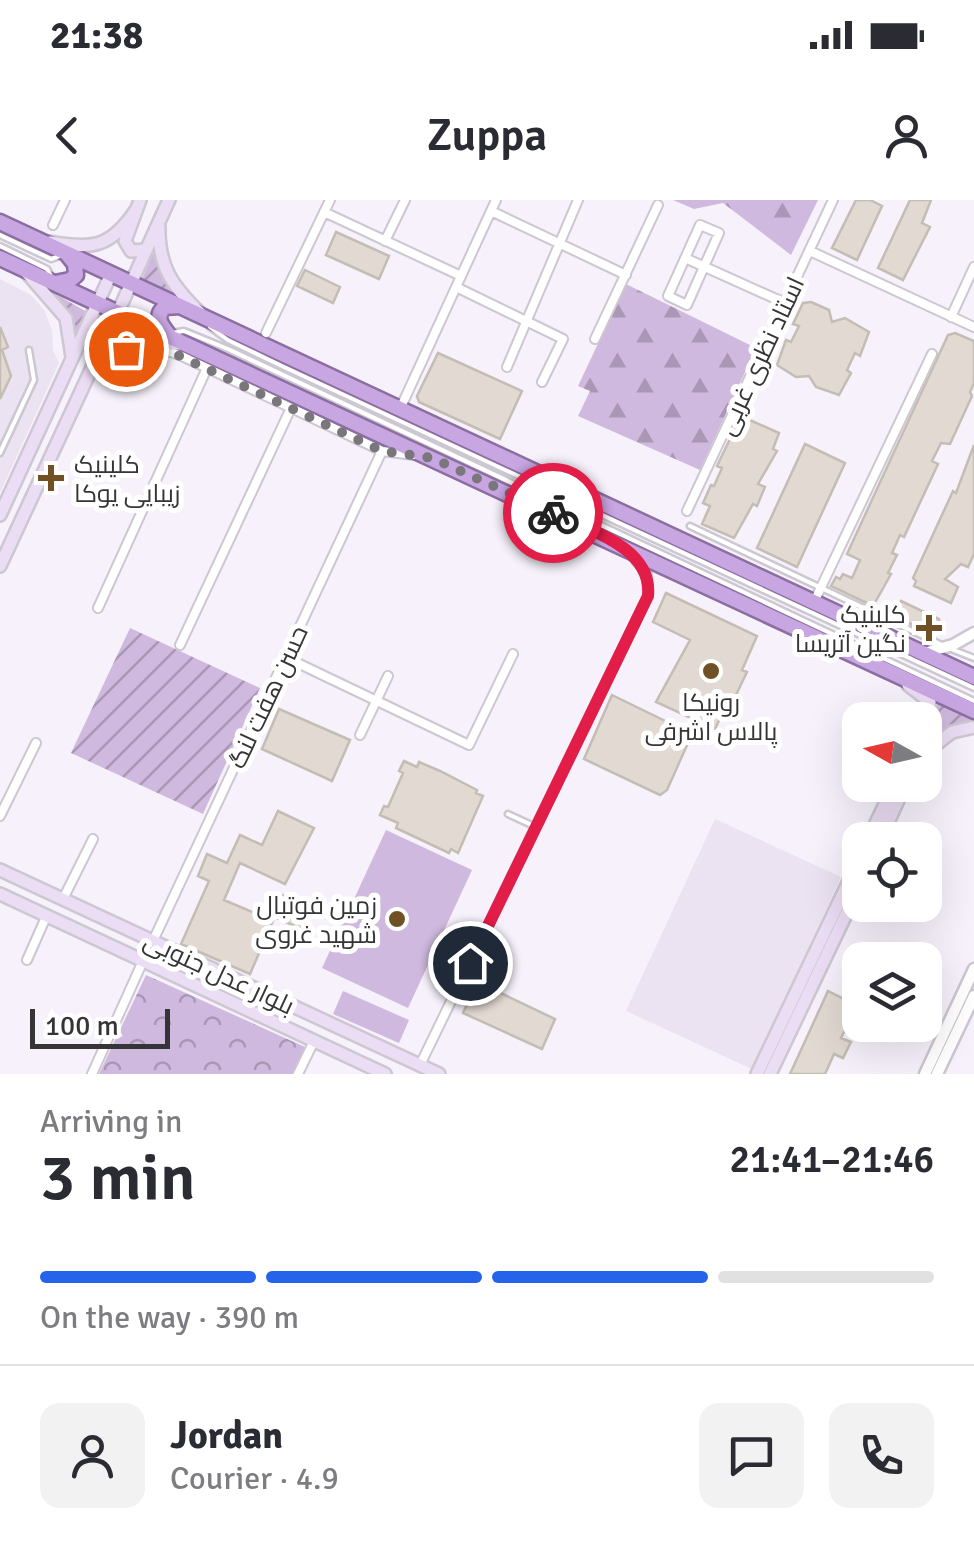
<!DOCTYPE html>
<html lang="en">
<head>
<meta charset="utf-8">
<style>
	body { margin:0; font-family:Signika,Cairo,sans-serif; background:#f2f2f3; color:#2b2b33; height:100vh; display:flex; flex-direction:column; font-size:38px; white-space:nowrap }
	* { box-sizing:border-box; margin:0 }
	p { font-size:32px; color:#7c7c81 }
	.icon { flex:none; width:55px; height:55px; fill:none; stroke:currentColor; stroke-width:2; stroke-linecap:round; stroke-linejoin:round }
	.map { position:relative; height:874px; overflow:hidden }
	.sheet { display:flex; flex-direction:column; background:#fff; flex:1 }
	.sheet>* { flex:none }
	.needle { width:65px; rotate:278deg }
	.buttons { position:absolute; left:842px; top:502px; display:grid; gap:20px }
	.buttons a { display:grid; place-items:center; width:100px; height:100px; border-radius:20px; background:#fff; box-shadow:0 10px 40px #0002; font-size:50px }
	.scale { position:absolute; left:30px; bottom:25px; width:140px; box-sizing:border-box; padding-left:10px; border:5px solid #363437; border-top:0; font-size:28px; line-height:35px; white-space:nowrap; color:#363437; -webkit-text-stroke:8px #fff; paint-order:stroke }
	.pin { position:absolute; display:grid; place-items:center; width:85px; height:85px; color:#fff; margin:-42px; border:5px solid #fff; border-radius:50%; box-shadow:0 2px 10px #0007 }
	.courier { position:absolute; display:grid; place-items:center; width:100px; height:100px; margin:-50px; border:8px solid #e11d48; border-radius:50%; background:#fff; color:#222; box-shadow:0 2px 12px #0007 }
	.headline em { font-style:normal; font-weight:600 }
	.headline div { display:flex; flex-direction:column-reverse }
	.headline { display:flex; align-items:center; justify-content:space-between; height:170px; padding:0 40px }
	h1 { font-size:65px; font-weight:600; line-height:75px }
	.bar { display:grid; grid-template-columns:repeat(4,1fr); gap:15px 10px; align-content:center; height:120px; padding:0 40px }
	.bar i { height:12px; border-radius:8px; background:#e1e1e2 }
	.bar .on { background:#2563eb }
	.bar p { grid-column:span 4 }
	.line { display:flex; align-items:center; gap:25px; padding:0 40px; border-top:2px solid #e1e1e2 }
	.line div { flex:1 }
	.round { display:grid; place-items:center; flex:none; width:105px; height:105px; border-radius:20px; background:#f2f2f3 }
	.status { display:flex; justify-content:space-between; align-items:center; height:70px; padding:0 50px; background:#fff; direction:ltr }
	.status svg { height:28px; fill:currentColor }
	header { display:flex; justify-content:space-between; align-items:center; height:130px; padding:0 40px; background:#fff; font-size:45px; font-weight:600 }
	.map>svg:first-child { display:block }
	.built { fill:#ebe2f2 }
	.forest { fill:url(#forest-firs) }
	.park { fill:url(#park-crowns) }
	.garden { fill:url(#garden-furrows) }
	.pitch { fill:#cfb9de }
	.building { fill:#e2dad2; stroke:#c4bdb4; stroke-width:2.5 }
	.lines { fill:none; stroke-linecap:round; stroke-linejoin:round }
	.service-casing { stroke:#ccc7d0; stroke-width:9 }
	.minor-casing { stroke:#ccc7d0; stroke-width:12 }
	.tertiary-casing { stroke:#ccc7d0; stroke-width:15 }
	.secondary-casing { stroke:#ccc7d0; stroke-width:16 }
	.trunk-casing { stroke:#8c6fa1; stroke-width:19 }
	.service { stroke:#fff; stroke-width:4 }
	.minor { stroke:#fff; stroke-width:8 }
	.tertiary { stroke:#fff; stroke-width:10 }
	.secondary { stroke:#ebddf4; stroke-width:11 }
	.trunk { stroke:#c8a6e2; stroke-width:14 }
	.done { stroke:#79767c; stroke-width:10; stroke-dasharray:0 18 }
	.route { stroke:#e11d48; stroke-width:12 }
	.poi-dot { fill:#705126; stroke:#fff; stroke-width:4 }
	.labels { text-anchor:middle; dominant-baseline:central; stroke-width:10; stroke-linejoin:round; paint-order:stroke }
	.street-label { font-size:25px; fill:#363437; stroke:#fff }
	.poi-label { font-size:25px; fill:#363437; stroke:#fff; text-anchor:end }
</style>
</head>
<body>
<div class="status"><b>21:38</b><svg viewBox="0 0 49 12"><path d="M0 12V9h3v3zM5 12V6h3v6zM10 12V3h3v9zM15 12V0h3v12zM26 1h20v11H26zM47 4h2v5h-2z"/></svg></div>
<header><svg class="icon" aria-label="back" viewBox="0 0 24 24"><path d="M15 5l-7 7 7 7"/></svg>Zuppa<svg class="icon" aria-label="person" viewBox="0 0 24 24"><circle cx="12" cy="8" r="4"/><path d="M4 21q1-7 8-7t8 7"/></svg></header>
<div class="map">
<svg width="974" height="874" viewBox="0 0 974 874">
	<defs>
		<pattern id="forest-firs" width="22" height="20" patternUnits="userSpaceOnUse" patternTransform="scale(2.5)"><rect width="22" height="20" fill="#cfb9de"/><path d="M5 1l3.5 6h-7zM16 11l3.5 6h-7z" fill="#a997b5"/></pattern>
		<pattern id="park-crowns" width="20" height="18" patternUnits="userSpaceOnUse" patternTransform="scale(2.5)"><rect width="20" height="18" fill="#cfb9de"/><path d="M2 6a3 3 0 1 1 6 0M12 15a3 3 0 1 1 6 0" fill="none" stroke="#a997b5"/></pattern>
		<pattern id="garden-furrows" width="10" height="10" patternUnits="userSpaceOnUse" patternTransform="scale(2.5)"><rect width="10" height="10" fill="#cfb9de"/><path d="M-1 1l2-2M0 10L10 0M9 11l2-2" fill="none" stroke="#a997b5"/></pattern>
	</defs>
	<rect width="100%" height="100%" fill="#f6f1fb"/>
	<!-- built -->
	<path class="built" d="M0 79 31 95 44 110 52 130 53 150 59 163 0 293Z
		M715 619 841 677 752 869 626 811Z"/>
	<!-- forest -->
	<path class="forest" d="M673 0H818L791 55 723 3 694 9Z
		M626 84 756 148 700 270 578 216 590 191 578 186Z"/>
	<!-- park -->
	<path class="park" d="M146 775 305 847 292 874H99Z"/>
	<!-- garden -->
	<path class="garden" d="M155 49 161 75 183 101 142 79Z
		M47 89 87 112 76 141 66 109Z
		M100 120 166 141 138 140 106 154V138L97 129Z
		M130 428 260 488 203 614 71 553Z
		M936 498 974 516V522C957 524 941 537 925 535Z"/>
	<!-- pitch -->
	<path class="pitch" d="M386 630 472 670 408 808 322 768Z
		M343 791 409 820 399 843 333 814Z"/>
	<!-- building -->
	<path class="building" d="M856 0H870L882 6 857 60 832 48Z
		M910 0H931L922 23 930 27 903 80 878 68Z
		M336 32 389 56 379 79 326 55Z
		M305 70 340 87 333 103 297 86Z
		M811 102 829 110 832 122 845 118 869 132 860 156 855 153 847 170 851 173 839 195 816 187 809 176 796 177 777 165 786 140 791 142 799 126 793 124 803 103Z
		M0 127 8 147 2 150 11 176 0 199Z
		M955 133 974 141V183L970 192 972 196 950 244 941 243 932 261 938 264 904 337 900 335 892 353 897 355 888 373 891 374 873 406 831 386 836 377 840 379 843 374 852 378 860 360 847 354 948 135Z
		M438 153 522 191 500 239 419 202 417 196Z
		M741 216 779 233 773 249 777 251 758 284 765 287 757 306 753 304 734 338 702 324 710 306 703 303 711 285 714 286 722 268 717 266Z
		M805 244 845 263 797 367 757 348Z
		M974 245V354L968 367 961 364 945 379 958 387 951 403 914 386 916 381 913 378 953 291 956 293Z
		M666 393 757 436 742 470 747 472 734 499 730 497 715 529 656 502 690 440 653 422Z
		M901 401 939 419V424L928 432 895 417Z
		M612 495 692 534 667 590 660 595 584 559Z
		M279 509 350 540 332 581 262 549Z
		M404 561 417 567 419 562 440 571 477 590 476 593 483 596 458 653 451 649 449 653 396 628 398 623 380 615 384 606 388 607 403 573 399 571Z
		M278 611 314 628 285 684 240 663 224 700 273 721 250 774 181 744 209 681 198 676 207 654 227 663 240 635 262 645Z
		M280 694 311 708 301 729 270 715Z
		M488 787 555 819 542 849 463 813 471 796Z
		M828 791 860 807 853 824 849 822 841 838 851 842 843 858 834 854 825 874H790Z"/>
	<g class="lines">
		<!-- service casing -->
		<g class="service-casing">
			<path id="service" d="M0 35 51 59 62 55
				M0 46 47 69 51 76
				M210 127 228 140 282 166 974 488
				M172 133 184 131 228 149 974 501
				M0 253 34 180 29 150
				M690 326 942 445
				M951 449 974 458
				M508 614 536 627"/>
		</g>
		<!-- minor casing -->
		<g class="minor-casing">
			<path id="minor" d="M491 11 626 75
				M324 12 461 76
				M53 25 65 0
				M700 25 719 33 687 105 668 96Z
				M385 41 405 0
				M810 51 974 127
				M685 58 785 103
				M456 87 563 139 542 182
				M951 117 974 67
				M266 133 330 0
				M595 139 658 5
				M146 150 171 152 184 157 382 251 414 255
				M507 167 578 0
				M400 209 496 0
				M687 311 833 0
				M814 402 932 154
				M98 408 207 168
				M180 445 291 208
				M287 458 469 545 513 454
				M360 535 388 476
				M0 616 36 543
				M63 699 93 639
				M152 743 382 251
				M27 760 46 717
				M420 865 648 396 647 374 633 357
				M92 874 143 761
				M298 874 314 841"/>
		</g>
		<!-- tertiary casing -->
		<g class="tertiary-casing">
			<path id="tertiary" d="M924 453 953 445 974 433
				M925 874 974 769
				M937 874 974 796"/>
		</g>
		<!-- secondary casing -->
		<g class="secondary-casing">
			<path id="secondary" d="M140 0 125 41 131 51 145 50
				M159 26C158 66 172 86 200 113
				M50 42C93 50 111 47 136 10
				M26 72 66 118 72 157
				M118 112 169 0
				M96 160 142 144H179
				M0 315 111 74
				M0 366 102 146 100 138 95 134 82 140
				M908 485 930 502 925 521
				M925 553 952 532 974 527
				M868 640 894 585
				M880 640 905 585
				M0 670 439 874
				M0 694 385 874
				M757 874 860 658
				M770 874 860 685"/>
		</g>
		<!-- trunk casing -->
		<g class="trunk-casing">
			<path id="trunk" d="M0 22 974 477
				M0 58 974 511
				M55 83 70 80 76 75 75 64 67 54
				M168 134C161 125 154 116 165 107L180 106"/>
		</g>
		<!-- service -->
		<use href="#service" class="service"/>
		<!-- minor -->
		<use href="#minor" class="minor"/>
		<!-- tertiary -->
		<use href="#tertiary" class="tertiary"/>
		<!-- secondary -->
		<use href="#secondary" class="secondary"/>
		<!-- trunk -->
		<use href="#trunk" class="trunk"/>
	</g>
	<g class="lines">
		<!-- done -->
		<path class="done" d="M126 149 171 152 382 251 432 258 553 313"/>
		<!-- route -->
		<path class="route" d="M470 763 648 396C653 347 588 330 553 313"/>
	</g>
	<!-- markers -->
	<g class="poi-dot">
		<path d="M46 263h10v10h10v10h-10v10h-10v-10h-10v-10h10z"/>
		<path d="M924 413h10v10h10v10h-10v10h-10v-10h-10v-10h10z"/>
		<circle cx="711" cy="471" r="10"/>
		<circle cx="397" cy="719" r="10"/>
	</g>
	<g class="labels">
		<!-- street labels -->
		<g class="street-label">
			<text transform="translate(761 156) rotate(-65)">استاد نظری غربی</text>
			<text transform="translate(268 497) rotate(-65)">حسن هفت لنگ</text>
			<text transform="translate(219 773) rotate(25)">بلوار عدل جنوبی</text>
		</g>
		<!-- poi labels -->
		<g class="poi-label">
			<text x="74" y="264" text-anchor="start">کلینیک<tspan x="74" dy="29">زیبایی یوکا</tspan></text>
			<text x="906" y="414">کلینیک<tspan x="906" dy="29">نگین آتریسا</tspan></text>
			<text x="711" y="502" text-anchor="middle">رونیکا<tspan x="711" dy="29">پالاس اشرفی</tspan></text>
			<text x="377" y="705">زمین فوتبال<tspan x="377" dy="29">شهید غروی</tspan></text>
		</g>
	</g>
</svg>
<div class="buttons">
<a><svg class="needle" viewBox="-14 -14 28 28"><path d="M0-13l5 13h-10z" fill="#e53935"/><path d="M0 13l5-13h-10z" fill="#7c7c81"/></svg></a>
<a><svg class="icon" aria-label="locate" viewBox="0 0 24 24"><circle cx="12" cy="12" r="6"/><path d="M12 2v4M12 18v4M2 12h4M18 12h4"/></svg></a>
<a><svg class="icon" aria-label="layers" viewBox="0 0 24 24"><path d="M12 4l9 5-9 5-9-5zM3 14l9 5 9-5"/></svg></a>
</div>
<div class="scale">100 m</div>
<div class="pin" style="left:126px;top:149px;background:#ea580c"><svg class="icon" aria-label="bag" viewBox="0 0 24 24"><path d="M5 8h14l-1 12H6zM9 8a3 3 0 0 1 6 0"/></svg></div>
<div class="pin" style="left:470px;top:763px;background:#1f2937"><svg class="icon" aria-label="home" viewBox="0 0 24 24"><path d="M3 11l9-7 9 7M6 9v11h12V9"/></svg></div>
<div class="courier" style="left:553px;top:313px"><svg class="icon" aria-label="bike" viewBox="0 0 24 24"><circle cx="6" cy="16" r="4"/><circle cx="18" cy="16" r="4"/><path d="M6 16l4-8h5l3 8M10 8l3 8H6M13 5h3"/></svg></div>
</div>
<section class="sheet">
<div class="headline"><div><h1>3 min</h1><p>Arriving in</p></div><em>21:41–21:46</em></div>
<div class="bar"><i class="on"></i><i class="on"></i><i class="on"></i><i></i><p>On the way · 390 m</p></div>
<div class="line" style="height:180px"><a class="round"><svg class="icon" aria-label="person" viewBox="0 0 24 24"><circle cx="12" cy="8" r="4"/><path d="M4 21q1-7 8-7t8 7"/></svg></a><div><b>Jordan</b><p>Courier · 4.9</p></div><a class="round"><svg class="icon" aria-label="chat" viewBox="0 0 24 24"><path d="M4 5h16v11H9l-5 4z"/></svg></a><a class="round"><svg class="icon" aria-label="phone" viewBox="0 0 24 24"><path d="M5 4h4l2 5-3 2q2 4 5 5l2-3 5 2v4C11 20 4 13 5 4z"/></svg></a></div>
</section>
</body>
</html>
